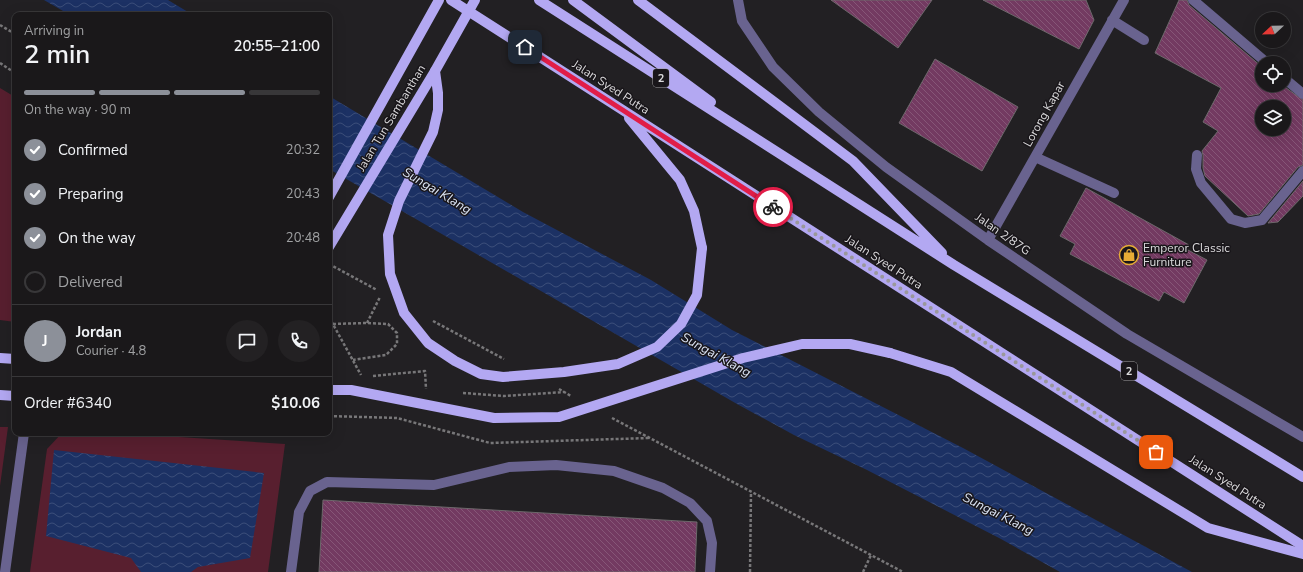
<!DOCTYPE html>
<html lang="en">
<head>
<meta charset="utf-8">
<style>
	body { margin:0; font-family:"Nunito Sans",sans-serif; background:#232123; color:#f1f3f6; height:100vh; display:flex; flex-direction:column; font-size:15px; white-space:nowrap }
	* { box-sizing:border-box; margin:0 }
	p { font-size:13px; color:#9fa0a2 }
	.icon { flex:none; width:22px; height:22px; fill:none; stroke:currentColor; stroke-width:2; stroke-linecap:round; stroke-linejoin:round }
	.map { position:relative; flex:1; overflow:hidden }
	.details { position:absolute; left:12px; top:12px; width:320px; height:424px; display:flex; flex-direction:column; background:#1a181a; border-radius:8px; box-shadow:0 4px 16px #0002,0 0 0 1px #383739 }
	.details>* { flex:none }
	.needle { width:26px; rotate:248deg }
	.buttons { position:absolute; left:1255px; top:12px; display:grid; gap:8px }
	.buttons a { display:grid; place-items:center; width:36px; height:36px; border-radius:50%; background:#1a181a; box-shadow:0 4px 16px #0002,0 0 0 1px #383739; font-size:20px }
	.pin { position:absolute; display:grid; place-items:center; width:34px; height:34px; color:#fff; margin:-17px; border-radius:8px; box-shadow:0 2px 6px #0006 }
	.courier { position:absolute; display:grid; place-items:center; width:40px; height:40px; margin:-20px; border:3px solid #e11d48; border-radius:50%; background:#fff; color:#222; box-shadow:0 1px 5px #0007 }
	.head em { font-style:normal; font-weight:600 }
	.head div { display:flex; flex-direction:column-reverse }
	.head { display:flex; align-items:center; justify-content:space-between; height:68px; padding:0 12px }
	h1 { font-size:26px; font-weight:600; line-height:30px }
	.bar { display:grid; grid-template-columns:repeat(4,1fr); gap:6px 4px; align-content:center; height:48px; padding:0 12px }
	.bar i { height:5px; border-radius:3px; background:#383739 }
	.bar .active { background:#8c9099 }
	.bar p { grid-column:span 4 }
	.line { display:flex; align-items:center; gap:10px; padding:0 12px; border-top:1px solid #383739 }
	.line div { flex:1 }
	.round { display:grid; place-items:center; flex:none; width:42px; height:42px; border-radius:21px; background:#232123 }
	ol { padding:0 12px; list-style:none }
	li { display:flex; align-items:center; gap:12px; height:44px }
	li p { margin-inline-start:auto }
	li .icon { padding:4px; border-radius:50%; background:#8c9099; color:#fff; stroke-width:4 }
	li:last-child { color:#9fa0a2 }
	li i { width:22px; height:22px; border:2px solid #383739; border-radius:50% }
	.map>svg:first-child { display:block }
	.grass { fill:#581f2f }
	.water { fill:url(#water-waves) }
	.building { fill:url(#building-back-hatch); stroke:#6d686b; fill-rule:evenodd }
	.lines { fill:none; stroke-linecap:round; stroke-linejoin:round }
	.path { stroke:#787779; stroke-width:2.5; stroke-dasharray:3 2; stroke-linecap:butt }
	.minor { stroke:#69638f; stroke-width:10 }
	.major { stroke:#b3a8f2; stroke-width:10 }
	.major-bridge { stroke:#b3a8f2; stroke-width:10 }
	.done { stroke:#9a989b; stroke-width:4; stroke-dasharray:0 7.2 }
	.route { stroke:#e11d48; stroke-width:5 }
	.labels { text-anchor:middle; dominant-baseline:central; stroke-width:3; stroke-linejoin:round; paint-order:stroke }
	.shield { fill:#19161a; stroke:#a09ea1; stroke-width:1 }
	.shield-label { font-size:11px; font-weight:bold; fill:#dad9db }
	.street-label { font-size:12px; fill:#dad9db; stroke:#19161a }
	.poi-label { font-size:12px; fill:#dad9db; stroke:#19161a; text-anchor:start }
	.water-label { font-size:13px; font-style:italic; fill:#dbe4f5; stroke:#19161a }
</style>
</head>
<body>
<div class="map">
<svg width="1303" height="572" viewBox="0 0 1303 572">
	<defs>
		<pattern id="water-waves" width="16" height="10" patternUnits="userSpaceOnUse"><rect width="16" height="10" fill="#1c3164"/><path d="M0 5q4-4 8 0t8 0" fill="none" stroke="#3c4e7a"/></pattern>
		<pattern id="building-back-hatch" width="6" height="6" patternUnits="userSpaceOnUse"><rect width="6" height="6" fill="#733a61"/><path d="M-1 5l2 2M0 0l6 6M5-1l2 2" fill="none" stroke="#865677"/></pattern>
	</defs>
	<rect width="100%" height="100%" fill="#222023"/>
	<!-- grass -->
	<path class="grass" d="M0 88 15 97V322L0 320Z
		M0 427H8L0 486Z
		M62 433H118L285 444 268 572H30L47 449Z"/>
	<!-- water -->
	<path class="water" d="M44 0H168L193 15H70Z
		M329 96 523 212 651 280 732 330 963 448 1192 572H1060L1001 539 867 470 794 435 737 404 329 169Z
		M54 450 264 473 250 558 198 567 191 572H141L131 558 46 536Z"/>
	<!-- building -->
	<path class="building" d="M831 0H932L898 48Z
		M983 0H1086L1094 20 1079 49Z
		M1179 0H1187L1189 5 1262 67V85H1282L1303 100V165L1298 167 1259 214 1248 216 1205 176 1203 168V155L1202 151 1218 131 1203 122 1221 88 1155 53ZM1262 107H1284V129H1262Z
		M935 59 1018 107 982 171 899 123Z
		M1303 181V196L1278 222 1268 223Z
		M1086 188 1189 245 1186 249 1207 260 1184 303 1164 292 1159 301 1070 254 1075 244 1060 236Z
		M323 500 697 522 695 572H319Z"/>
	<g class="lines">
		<!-- path -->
		<path class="path" d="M0 25 15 34
			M0 63 15 73
			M329 264 377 290
			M329 317 361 375
			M433 321 504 359
			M367 323 380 297
			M333 324 367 323 388 324 397 333V344L386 355 353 360
			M373 376 425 371 426 389
			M559 389 571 396
			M463 393 504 396 564 392
			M329 416 397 418 490 443 649 438
			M612 418 903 572
			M750 572 751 492
			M863 572 871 555"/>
		<!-- minor -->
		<path class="minor" d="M738 0 742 21 773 67 819 112 886 167 988 240 1127 334 1303 437
			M1193 0 1267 63
			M1112 20 1144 40
			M1284 78 1303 94
			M1197 155 1196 169 1201 183 1231 219 1245 223 1262 220 1303 171
			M1035 157 1114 193
			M988 240 1124 0
			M5 572 24 433
			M291 572 299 512 310 491 327 482 434 485 509 467 556 465 614 471 663 488 690 503 707 521 712 543 710 572"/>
		<!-- major -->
		<path class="major" d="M451 0 1303 546
			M539 0 954 265 1303 477
			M573 0 711 102
			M638 0 853 161 942 253
			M629 118 680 180 694 211 702 248
			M329 197 439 0
			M329 247 435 71
			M890 353 951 372 1208 528 1303 554
			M0 358 15 359
			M0 395 15 396"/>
		<!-- major-bridge -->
		<path class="major-bridge" d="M475 0 435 71 438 93V110L433 132 399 201 388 235 390 274 404 313 428 343 455 361 481 374 503 377 564 372 618 364 657 347 681 324 697 295 702 248
			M329 390H351L494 418 559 417 743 358 802 344H850L890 353"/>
	</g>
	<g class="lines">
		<!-- done -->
		<path class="done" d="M773 207 1156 452"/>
		<!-- route -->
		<path class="route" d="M525 47 773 207"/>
	</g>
	<!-- icons -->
	<defs>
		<g id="shop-ring" transform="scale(1)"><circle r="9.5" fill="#19161a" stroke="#e7ac36" stroke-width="1.5"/><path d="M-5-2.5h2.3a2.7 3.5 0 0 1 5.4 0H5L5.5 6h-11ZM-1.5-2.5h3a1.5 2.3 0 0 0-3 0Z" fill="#e7ac36"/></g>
	</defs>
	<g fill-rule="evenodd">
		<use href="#shop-ring" x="1129" y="255"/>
	</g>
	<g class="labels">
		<!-- shield labels -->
		<g class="shield">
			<rect x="653" y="69" width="16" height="18" rx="3"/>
			<rect x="1121" y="362" width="16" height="18" rx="3"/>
		</g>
		<g class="shield-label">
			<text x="661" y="78">2</text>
			<text x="1129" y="371">2</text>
		</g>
		<!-- street labels -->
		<g class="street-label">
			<text transform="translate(611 87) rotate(33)">Jalan Syed Putra</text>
			<text transform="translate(1044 114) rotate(-61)">Lorong Kapar</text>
			<text transform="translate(391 118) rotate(-59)">Jalan Tun Sambanthan</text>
			<text transform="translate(1003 234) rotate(35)">Jalan 2/87G</text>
			<text transform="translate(884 262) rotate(33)">Jalan Syed Putra</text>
			<text transform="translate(1228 482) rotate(33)">Jalan Syed Putra</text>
		</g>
		<!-- poi labels -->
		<g class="poi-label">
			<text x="1143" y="248">Emperor Classic<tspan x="1143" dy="14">Furniture</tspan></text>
		</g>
		<!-- water labels -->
		<g class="water-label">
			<text transform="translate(437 191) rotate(31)">Sungai Klang</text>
			<text transform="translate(716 355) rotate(29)">Sungai Klang</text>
			<text transform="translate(998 514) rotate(27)">Sungai Klang</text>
		</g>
	</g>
</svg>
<div class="buttons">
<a><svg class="needle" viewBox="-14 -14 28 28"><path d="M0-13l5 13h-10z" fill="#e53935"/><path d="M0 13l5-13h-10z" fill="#9fa0a2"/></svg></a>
<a><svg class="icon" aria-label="locate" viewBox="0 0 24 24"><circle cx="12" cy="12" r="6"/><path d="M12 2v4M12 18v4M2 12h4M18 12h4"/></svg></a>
<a><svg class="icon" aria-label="layers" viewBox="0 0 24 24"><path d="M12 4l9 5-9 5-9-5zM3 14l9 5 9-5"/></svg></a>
</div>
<div class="pin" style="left:1156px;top:452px;background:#ea580c"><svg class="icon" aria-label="bag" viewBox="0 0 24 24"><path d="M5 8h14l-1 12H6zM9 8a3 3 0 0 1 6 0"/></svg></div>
<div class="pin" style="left:525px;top:47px;background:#1f2937"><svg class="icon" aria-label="home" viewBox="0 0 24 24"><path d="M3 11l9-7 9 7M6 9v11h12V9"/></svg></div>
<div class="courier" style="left:773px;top:207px"><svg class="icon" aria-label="bike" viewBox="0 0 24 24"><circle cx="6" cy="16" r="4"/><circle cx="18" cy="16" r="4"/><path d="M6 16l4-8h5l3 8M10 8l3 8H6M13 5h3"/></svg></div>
<section class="details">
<div class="head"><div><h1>2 min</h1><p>Arriving in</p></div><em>20:55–21:00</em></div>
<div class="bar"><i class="active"></i><i class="active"></i><i class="active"></i><i></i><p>On the way · 90 m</p></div>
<ol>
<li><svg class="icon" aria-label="check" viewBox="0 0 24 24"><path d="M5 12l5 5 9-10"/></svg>Confirmed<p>20:32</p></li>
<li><svg class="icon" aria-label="check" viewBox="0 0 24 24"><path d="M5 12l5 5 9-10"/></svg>Preparing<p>20:43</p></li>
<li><svg class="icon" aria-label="check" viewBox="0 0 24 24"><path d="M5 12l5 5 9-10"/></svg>On the way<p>20:48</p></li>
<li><i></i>Delivered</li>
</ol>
<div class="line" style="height:72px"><b class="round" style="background:#8c9099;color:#fff">J</b><div><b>Jordan</b><p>Courier · 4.8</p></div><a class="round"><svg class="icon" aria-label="chat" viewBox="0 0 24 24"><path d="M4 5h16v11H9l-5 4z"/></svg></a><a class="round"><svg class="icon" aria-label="phone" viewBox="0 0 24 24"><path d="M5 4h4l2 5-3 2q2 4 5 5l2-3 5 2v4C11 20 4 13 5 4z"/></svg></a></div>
<div class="line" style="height:52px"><div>Order #6340</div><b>$10.06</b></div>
</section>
</div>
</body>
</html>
